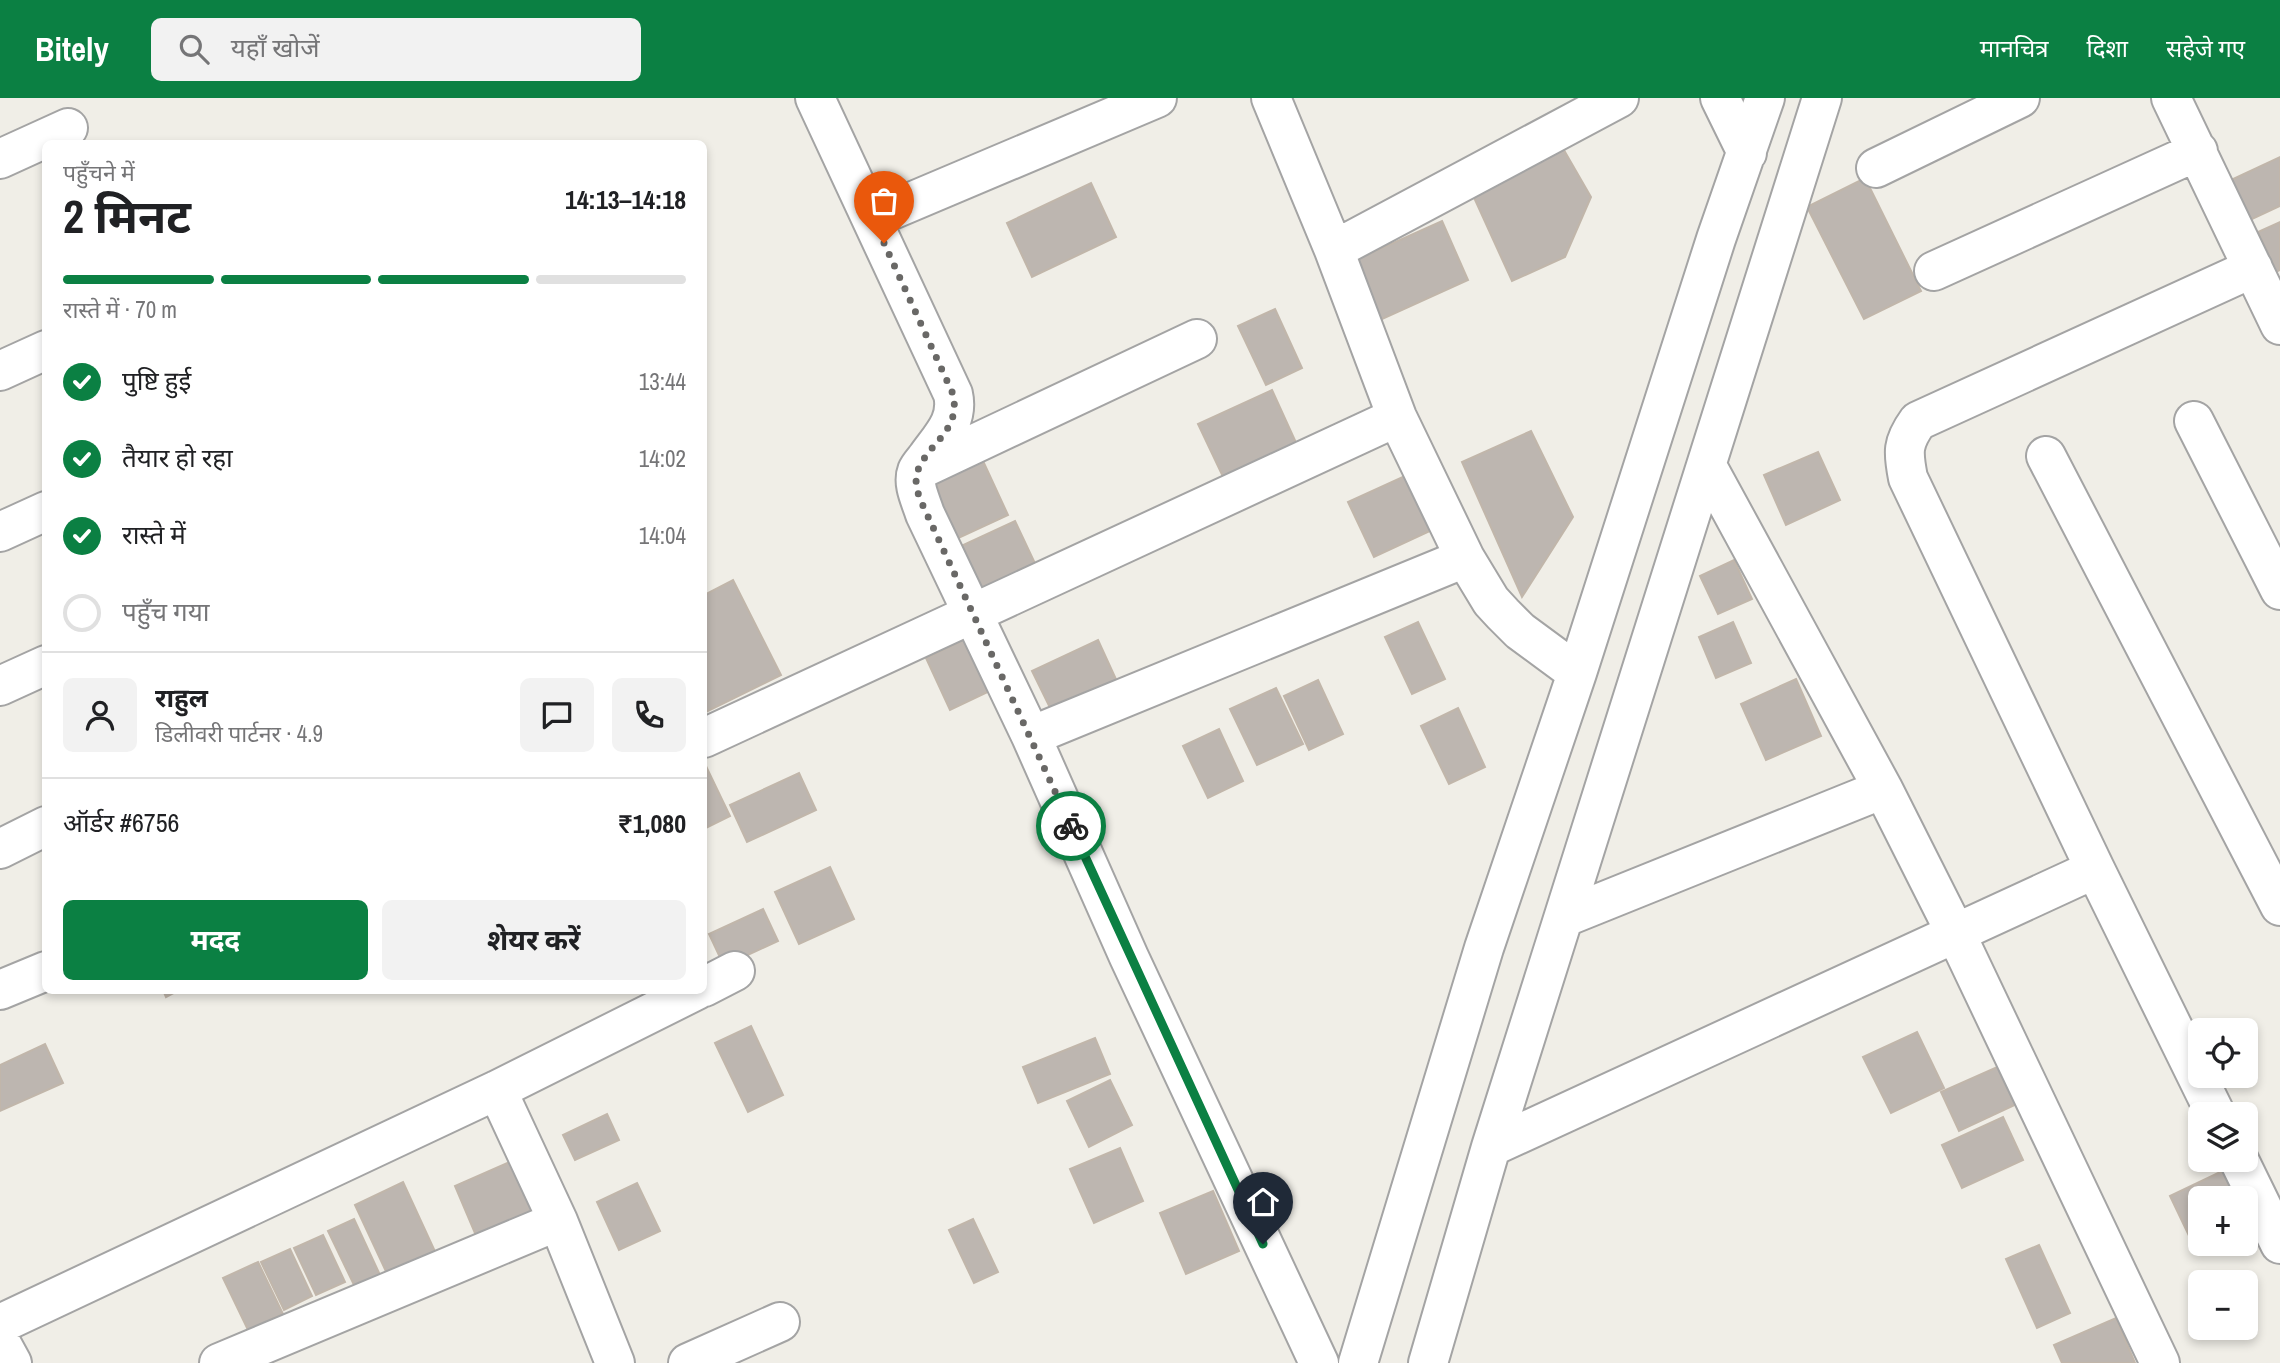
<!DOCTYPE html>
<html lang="hi">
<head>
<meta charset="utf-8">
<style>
	body { margin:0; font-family:"Archivo Narrow","Noto Sans Devanagari",sans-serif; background:#f2f2f2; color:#202124; height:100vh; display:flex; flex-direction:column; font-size:26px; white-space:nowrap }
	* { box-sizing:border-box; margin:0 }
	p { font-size:23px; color:#757577 }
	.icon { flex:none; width:38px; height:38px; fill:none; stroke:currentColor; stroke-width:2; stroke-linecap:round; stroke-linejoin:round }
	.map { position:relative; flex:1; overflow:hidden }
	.sheet { position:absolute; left:42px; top:42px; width:665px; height:854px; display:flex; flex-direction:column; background:#fff; border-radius:10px; box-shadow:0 4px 10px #0003 }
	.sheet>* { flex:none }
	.buttons { position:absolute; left:2188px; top:920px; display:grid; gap:14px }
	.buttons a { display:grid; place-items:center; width:70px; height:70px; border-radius:10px; background:#fff; box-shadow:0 4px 10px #0003; font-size:35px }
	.pin { position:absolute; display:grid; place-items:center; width:60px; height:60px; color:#fff; margin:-72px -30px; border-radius:50% 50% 50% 0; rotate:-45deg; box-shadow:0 0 7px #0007 }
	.pin .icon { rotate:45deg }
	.courier { position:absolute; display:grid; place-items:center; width:70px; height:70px; margin:-35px; border:5px solid #0b8043; border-radius:50%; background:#fff; color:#222; box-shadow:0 2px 9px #0007 }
	.headline em { font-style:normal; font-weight:700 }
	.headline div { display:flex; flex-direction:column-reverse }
	.headline { display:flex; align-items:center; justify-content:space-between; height:119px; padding:0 21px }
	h1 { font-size:46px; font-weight:700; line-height:52px }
	.bar { display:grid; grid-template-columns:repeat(4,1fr); gap:10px 7px; align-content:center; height:84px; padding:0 21px }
	.bar i { height:9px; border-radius:5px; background:#e0e0e0 }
	.bar .active { background:#0b8043 }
	.bar p { grid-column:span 4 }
	.line { display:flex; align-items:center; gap:18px; padding:0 21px; border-top:2px solid #e0e0e0 }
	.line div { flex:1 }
	.round { display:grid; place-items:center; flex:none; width:74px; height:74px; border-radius:10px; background:#f2f2f2 }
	ol { padding:0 21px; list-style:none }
	li { display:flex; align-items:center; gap:21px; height:77px }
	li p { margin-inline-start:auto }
	li .icon { padding:7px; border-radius:50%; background:#0b8043; color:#fff; stroke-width:4 }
	li:last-child { color:#757577 }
	li i { width:38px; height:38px; border:4px solid #e0e0e0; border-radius:50% }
	.button { display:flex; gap:14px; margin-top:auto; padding:14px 21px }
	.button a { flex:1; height:80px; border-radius:10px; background:#0b8043; color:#fff; font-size:28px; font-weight:700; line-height:80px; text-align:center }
	.button a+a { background:#f2f2f2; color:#202124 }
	header { display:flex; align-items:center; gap:42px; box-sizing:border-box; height:98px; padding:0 35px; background:#0b8043; color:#fff }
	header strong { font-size:33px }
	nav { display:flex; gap:38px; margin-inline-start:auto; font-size:24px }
	.search { width:490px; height:63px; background:#f2f2f2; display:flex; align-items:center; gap:18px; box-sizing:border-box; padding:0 24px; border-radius:10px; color:#757577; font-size:26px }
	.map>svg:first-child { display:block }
	.building { fill:#bdb6b0; stroke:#c1b6aa; stroke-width:2 }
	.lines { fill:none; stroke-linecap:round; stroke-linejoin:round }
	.minor-casing { stroke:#a4a4a4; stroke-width:42 }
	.minor { stroke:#fff; stroke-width:38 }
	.done { stroke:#696866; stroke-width:7; stroke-dasharray:0 12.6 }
	.route { stroke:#0b8043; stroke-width:9 }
</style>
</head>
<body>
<header>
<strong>Bitely</strong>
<div class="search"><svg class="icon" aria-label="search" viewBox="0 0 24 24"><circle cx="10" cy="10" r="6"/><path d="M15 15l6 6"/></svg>यहाँ खोजें</div>
<nav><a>मानचित्र</a><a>दिशा</a><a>सहेजे गए</a></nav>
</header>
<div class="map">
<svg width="2280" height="1265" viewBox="0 0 2280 1265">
	<rect width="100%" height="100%" fill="#f0eee7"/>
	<!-- building -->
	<path class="building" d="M1561 47 1591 99 1565 159 1512 183 1471 93Z
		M2280 59V108L2250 122 2231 82Z
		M1865 80 1921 193 1864 221 1807 109Z
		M1091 85 1116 139 1032 179 1007 125Z
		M1442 123 1468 182 1380 222 1353 163Z
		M2280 124V172L2276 174 2258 134Z
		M1275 211 1302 270 1266 287 1238 228Z
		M1272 292 1298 349 1225 383 1198 326Z
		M1531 333 1573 419 1522 499 1462 364Z
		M1818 354 1840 402 1786 427 1764 377Z
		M983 363 1008 417 952 443 927 389Z
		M1407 377 1432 432 1374 459 1348 404Z
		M1015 423 1040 476 984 502 959 449Z
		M1734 462 1752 501 1718 516 1700 478Z
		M733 482 781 577 704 615V497Z
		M1418 524 1445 581 1412 596 1385 539Z
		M1733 524 1751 565 1716 580 1699 539Z
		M972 538 996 590 950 612 926 560Z
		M1098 542 1120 590 1055 620 1032 573Z
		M1796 581 1821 638 1766 662 1741 606Z
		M1318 582 1343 636 1309 652 1284 598Z
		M1276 590 1303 646 1257 667 1230 611Z
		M1458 610 1485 669 1449 686 1421 628Z
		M1219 631 1243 683 1208 700 1183 648Z
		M704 664 730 718 704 731Z
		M799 675 816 712 747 744 730 707Z
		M830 769 854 821 799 846 775 794Z
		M763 811 778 843 724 868 709 836Z
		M163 892H179L166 899Z
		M751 928 783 997 748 1014 715 945Z
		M1917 934 1944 990 1891 1015 1863 959Z
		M1095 940 1110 976 1038 1005 1023 969Z
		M45 946 63 985 0 1013V967Z
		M2004 966 2021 1004 1959 1033 1941 994Z
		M1110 982 1132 1027 1089 1049 1067 1003Z
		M607 1016 619 1042 575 1062 563 1037Z
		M2003 1019 2023 1062 1962 1090 1942 1047Z
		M1120 1050 1143 1103 1094 1125 1070 1071Z
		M512 1063 538 1121 480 1147 455 1088Z
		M2233 1068 2245 1101H2200V1138L2191 1142 2170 1098Z
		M403 1084 438 1160 390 1182 355 1107Z
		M637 1085 660 1133 619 1152 597 1104Z
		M1213 1093 1239 1153 1186 1176 1160 1115Z
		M354 1121 380 1177 355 1189 328 1133Z
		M973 1121 998 1174 974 1185 949 1132Z
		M323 1137 345 1184 316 1197 294 1150Z
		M2039 1147 2070 1215 2037 1230 2006 1161Z
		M290 1151 312 1198 284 1212 261 1164Z
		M258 1164 283 1216 248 1232 223 1180Z
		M2116 1220 2135 1265H2062L2054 1247Z"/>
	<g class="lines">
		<!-- minor casing -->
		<g class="minor-casing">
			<path id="minor" d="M815 0 953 296C959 322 942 338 927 359 924 363 919 368 917 373 912 386 921 403 925 416L1031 638 1129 859 1319 1265
				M1271 0 1334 152 1397 319 1465 460 1491 503 1503 516 1520 533 1577 575
				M1720 0 1747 55
				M2171 0 2280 227
				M0 61 68 30
				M1876 70 2020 0
				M873 120 1157 0
				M1334 152 1619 0
				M1934 173 2198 53
				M0 273 46 252
				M2194 323 2280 492
				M2046 358 2280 808
				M1707 368 1883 691 1956 836 2160 1265
				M919 372 1197 241
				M0 434 46 413
				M0 588 46 567
				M1031 638 1465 460
				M704 640 1397 319
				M0 751 46 728
				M1565 819 1883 691
				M704 889 735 873
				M0 892 46 873
				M2216 1017 2095 771 1908 380C1903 354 1902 345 1918 323L2253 170
				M1491 1049 2095 771
				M2239 1062 2280 1146
				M558 1123 615 1265
				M0 1226 497 992 697 892
				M0 1243 12 1265
				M219 1265 558 1123 497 992
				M688 1265 780 1224
				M1358 1265 1484 850 1577 575 1716 141 1765 0
				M1428 1265 1491 1049 1822 0"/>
		</g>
		<!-- minor -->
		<use href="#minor" class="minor"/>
	</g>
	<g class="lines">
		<!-- done -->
		<path class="done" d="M884 145 953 296C961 333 930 343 918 372 914 380 917 390 919 399L1071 728"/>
		<!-- route -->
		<path class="route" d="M1071 728 1263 1146"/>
	</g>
</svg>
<div class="buttons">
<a><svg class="icon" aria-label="locate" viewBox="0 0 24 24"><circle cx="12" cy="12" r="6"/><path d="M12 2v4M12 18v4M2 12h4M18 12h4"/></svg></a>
<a><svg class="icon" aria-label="layers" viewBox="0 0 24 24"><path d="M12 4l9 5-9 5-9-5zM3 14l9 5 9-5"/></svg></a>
<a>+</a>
<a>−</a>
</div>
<div class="pin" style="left:884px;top:145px;background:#ea580c"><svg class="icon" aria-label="bag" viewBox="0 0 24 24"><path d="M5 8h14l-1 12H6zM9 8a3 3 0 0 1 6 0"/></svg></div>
<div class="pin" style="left:1263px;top:1146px;background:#1f2937"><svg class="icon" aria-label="home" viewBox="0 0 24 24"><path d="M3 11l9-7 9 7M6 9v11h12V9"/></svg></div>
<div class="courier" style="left:1071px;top:728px"><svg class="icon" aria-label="bike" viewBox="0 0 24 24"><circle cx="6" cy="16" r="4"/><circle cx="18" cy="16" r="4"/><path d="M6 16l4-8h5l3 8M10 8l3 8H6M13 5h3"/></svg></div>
<section class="sheet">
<div class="headline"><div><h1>2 मिनट</h1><p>पहुँचने में</p></div><em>14:13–14:18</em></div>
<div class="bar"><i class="active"></i><i class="active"></i><i class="active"></i><i></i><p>रास्ते में · 70 m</p></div>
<ol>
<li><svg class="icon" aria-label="check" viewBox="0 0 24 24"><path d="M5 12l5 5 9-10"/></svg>पुष्टि हुई<p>13:44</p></li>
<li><svg class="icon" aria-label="check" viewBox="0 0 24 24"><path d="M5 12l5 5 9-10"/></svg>तैयार हो रहा<p>14:02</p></li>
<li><svg class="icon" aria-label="check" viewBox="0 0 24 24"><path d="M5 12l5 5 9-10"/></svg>रास्ते में<p>14:04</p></li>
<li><i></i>पहुँच गया</li>
</ol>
<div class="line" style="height:126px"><a class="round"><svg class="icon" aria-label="person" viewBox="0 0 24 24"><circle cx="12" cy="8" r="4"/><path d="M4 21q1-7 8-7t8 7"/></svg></a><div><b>राहुल</b><p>डिलीवरी पार्टनर · 4.9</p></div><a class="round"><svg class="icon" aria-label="chat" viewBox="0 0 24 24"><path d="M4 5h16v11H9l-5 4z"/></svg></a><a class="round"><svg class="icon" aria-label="phone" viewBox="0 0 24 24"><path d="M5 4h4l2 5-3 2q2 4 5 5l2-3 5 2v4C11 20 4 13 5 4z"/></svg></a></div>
<div class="line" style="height:91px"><div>ऑर्डर #6756</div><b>₹1,080</b></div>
<div class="button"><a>मदद</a><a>शेयर करें</a></div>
</section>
</div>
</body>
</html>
